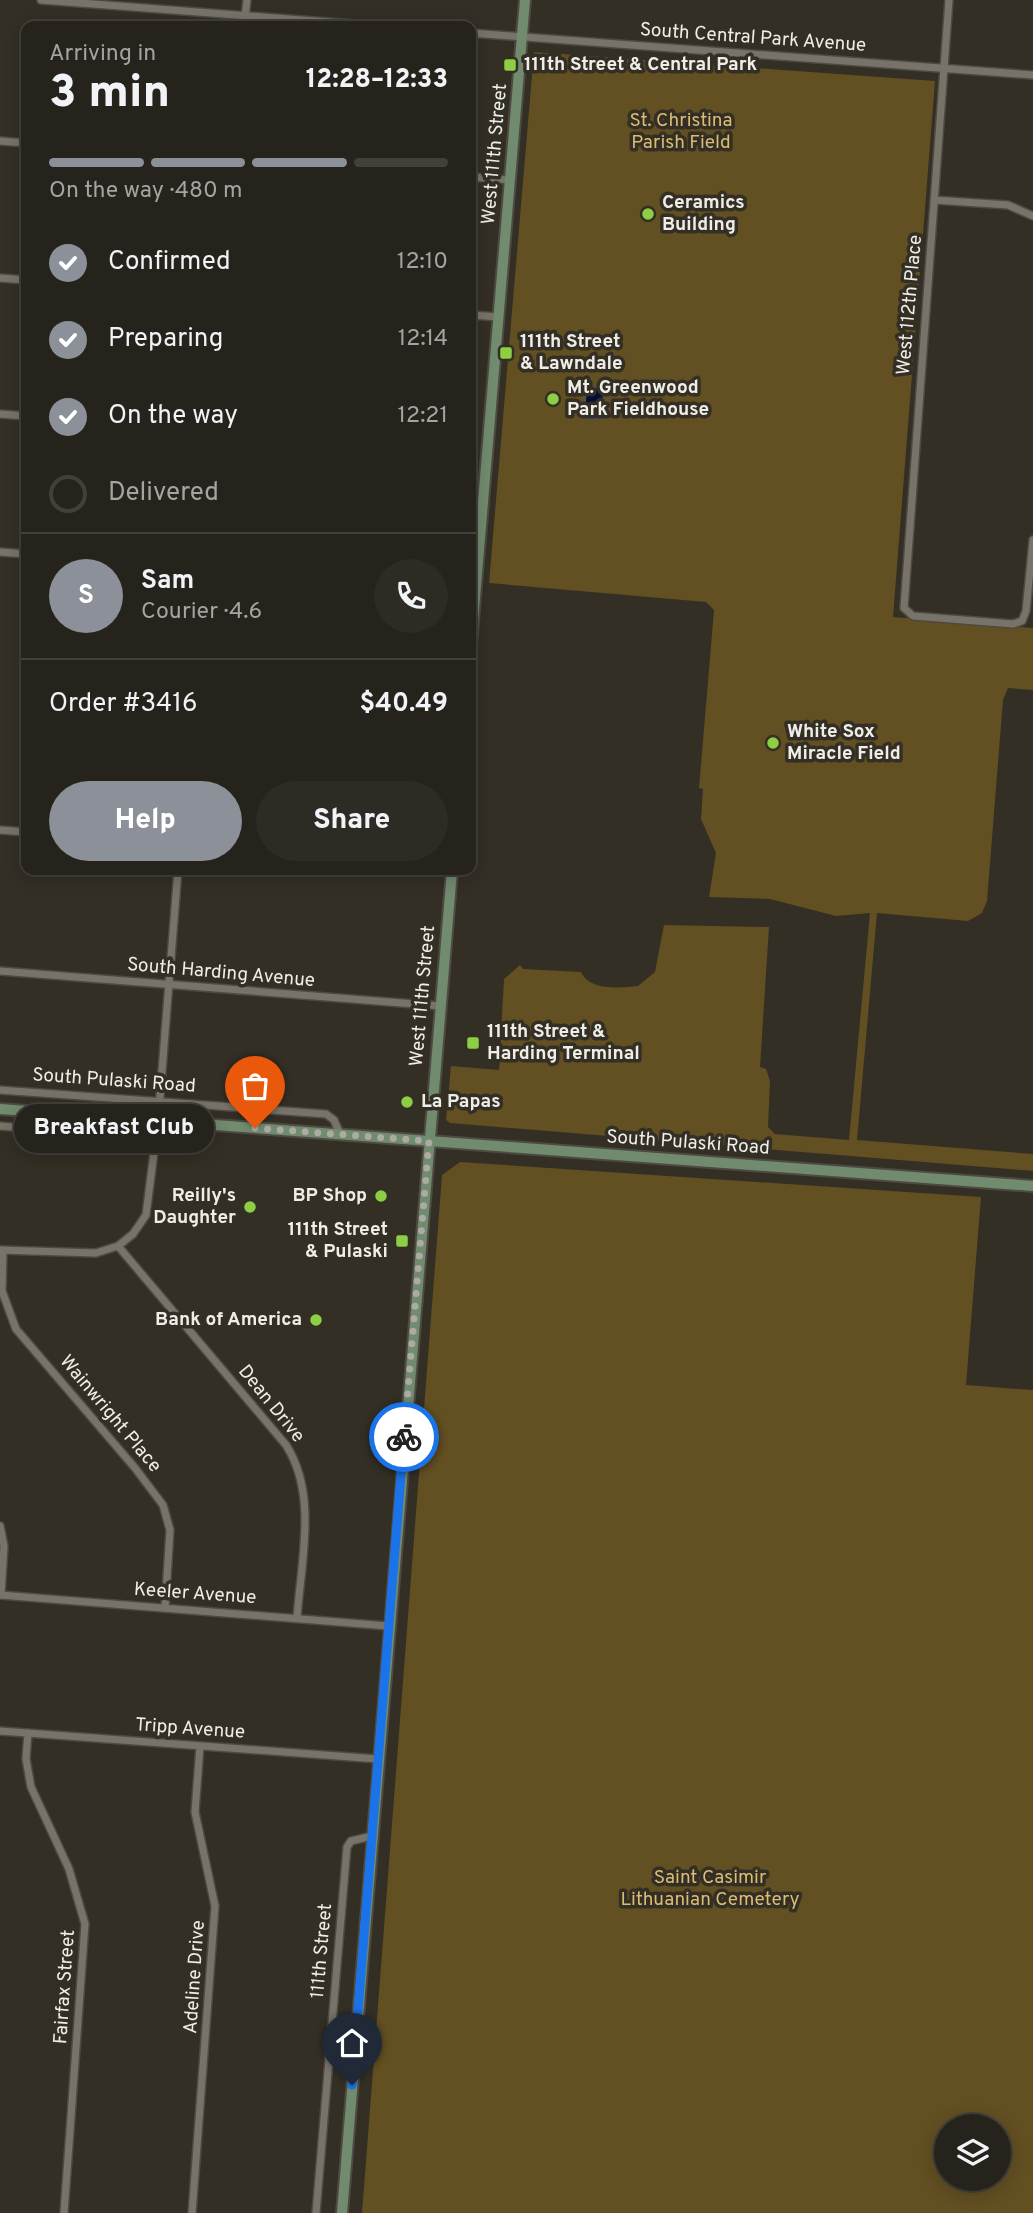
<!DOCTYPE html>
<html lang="en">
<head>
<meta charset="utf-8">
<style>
	body { margin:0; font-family:Overpass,sans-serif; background:#2e2b25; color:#f1f3f6; height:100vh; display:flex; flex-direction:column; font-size:26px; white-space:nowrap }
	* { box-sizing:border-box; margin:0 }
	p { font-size:23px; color:#a4a4a3 }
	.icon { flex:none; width:38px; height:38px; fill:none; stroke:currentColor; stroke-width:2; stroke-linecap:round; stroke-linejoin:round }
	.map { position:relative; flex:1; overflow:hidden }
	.drawer { position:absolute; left:21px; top:21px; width:455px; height:854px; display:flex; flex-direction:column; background:#26231c; border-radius:14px; box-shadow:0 4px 18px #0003,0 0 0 2px #42403b }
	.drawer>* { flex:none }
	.fabs { position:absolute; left:934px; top:2114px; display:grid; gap:14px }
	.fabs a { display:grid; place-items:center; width:77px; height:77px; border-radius:50%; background:#26231c; box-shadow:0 4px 18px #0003,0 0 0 2px #42403b; font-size:35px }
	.pin { position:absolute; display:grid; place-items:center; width:60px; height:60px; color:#fff; margin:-72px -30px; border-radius:50% 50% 50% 0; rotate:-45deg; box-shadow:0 0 7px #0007 }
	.pin .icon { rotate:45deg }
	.courier { position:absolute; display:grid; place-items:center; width:70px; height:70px; margin:-35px; border:5px solid #1a73e8; border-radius:50%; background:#fff; color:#222; box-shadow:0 2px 9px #0007 }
	.bubble { position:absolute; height:49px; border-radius:24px; background:#26231c; box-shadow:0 4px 18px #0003,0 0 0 2px #42403b; font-size:23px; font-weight:800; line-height:49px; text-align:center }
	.overview em { font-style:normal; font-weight:800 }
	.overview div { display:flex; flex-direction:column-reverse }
	.overview { display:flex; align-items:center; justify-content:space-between; height:119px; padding:0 28px }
	h1 { font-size:46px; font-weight:800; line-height:52px }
	.bar { display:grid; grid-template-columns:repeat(4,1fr); gap:10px 7px; align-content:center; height:84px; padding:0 28px }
	.bar i { height:9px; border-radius:5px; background:#42403b }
	.bar .selected { background:#8c9099 }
	.bar p { grid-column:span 4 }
	.line { display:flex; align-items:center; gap:18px; padding:0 28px; border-top:2px solid #42403b }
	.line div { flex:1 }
	.round { display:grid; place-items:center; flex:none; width:74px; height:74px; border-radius:37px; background:#2e2b25 }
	ol { padding:0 28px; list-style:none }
	li { display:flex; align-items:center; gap:21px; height:77px }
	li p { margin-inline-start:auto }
	li .icon { padding:7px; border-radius:50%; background:#8c9099; color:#fff; stroke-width:4 }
	li:last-child { color:#a4a4a3 }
	li i { width:38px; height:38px; border:4px solid #42403b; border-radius:50% }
	.action { display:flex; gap:14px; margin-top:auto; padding:14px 28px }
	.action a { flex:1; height:80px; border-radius:42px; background:#8c9099; color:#fff; font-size:28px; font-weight:800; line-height:80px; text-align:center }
	.action a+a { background:#2e2b25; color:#f1f3f6 }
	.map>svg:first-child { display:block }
	.green { fill:#624f22; fill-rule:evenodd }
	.water { fill:#041032; stroke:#4a5268; stroke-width:2 }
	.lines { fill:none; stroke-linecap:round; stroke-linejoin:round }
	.street-casing { stroke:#4e4a42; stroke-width:10 }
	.secondary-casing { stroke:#4e4a42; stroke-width:14 }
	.street { stroke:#787369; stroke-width:7 }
	.secondary { stroke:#718b6e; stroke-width:10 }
	.done { stroke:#adaaa3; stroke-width:7; stroke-dasharray:0 12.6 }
	.route { stroke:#1a73e8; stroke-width:9 }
	.poi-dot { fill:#8dce44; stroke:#332f25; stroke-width:2.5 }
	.labels { text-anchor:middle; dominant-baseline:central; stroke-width:7; stroke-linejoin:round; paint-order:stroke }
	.street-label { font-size:19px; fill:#efede7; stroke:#332f25 }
	.poi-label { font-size:19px; font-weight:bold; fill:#efede7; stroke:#332f25; text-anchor:start }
	.park-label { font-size:19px; fill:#dcbc73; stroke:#332f25 }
</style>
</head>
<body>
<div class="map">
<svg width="1033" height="2213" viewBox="0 0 1033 2213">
	<rect width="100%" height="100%" fill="#332f25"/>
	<!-- green -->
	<path class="green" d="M534 52 935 81 893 617 1033 628V690L1008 688 1003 700 987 901 982 913 968 921 877 913 857 1140 1033 1154V1171L450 1123 446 1120 451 1066 499 1070 504 979 520 965 523 969 581 972C590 991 620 988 638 986L655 972 664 925 769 927 760 1067 766 1069 770 1081 768 1127 775 1134 849 1140 870 913 836 916 770 899 709 897 716 853 701 819 703 789 699 788 714 610 706 602 489 583Z
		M460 1162 981 1197 966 1385 1033 1390V2213H362L442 1175ZM947 2126H999V2179H947Z"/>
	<!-- water -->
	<path class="water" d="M586 387 604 388 602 419 584 418Z"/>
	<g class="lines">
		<!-- street casing -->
		<g class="street-casing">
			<path id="street" d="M41 0 380 26
				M949 0 904 608 913 616 1013 624 1022 621 1026 611 1033 540
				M244 26 247 0
				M471 33 1033 75
				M0 141 26 143
				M471 177 510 180
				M934 200 1008 205 1033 216
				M0 278 26 280
				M471 315 499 317
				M0 414 26 416
				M0 552 26 554
				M0 830 26 832
				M0 971 440 1006
				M0 1090 326 1114 334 1120 340 1134
				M0 1126 111 1135 126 1131 131 1119
				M118 1246 286 1445C318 1495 301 1561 297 1618
				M0 1250 96 1253 118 1246 133 1234 146 1215 158 1121 178 870
				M3 1250 2 1291 16 1329 135 1468 163 1505 170 1530 165 1608
				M0 1526 4 1546 1 1595
				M0 1595 388 1626
				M0 1731 378 1759
				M28 1733 26 1759 31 1787 69 1869 85 1924 64 2213
				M192 2213 215 1906 195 1812 200 1746
				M316 2213 347 1847 351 1841 372 1836"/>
		</g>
		<!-- secondary casing -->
		<g class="secondary-casing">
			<path id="secondary" d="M471 645 525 0
				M0 1109 1033 1186
				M342 2213 452 870"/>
		</g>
		<!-- street -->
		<use href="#street" class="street"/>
		<!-- secondary -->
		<use href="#secondary" class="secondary"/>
	</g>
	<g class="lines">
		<!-- done -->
		<path class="done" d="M255 1128 429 1141 404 1437"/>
		<!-- route -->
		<path class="route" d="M352 2085 404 1437"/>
	</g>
	<!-- markers -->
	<g class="poi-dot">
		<rect x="503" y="58" width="14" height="14" rx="3.5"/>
		<circle cx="648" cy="214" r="7"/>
		<rect x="499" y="346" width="14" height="14" rx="3.5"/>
		<circle cx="553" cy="399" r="7"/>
		<circle cx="773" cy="743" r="7"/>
		<rect x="466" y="1036" width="14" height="14" rx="3.5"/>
		<circle cx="407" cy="1102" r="7"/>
		<circle cx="381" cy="1196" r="7"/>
		<circle cx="250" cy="1207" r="7"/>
		<rect x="395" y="1234" width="14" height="14" rx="3.5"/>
		<circle cx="316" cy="1320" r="7"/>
	</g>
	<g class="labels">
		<!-- street labels -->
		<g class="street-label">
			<text transform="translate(753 38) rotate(4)">South Central Park Avenue</text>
			<text transform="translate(495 154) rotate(-85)">West 111th Street</text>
			<text transform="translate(910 305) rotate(-85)">West 112th Place</text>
			<text transform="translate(221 973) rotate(5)">South Harding Avenue</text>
			<text transform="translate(423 996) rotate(-85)">West 111th Street</text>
			<text transform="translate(114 1081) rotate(4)">South Pulaski Road</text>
			<text transform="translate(688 1143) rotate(4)">South Pulaski Road</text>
			<text transform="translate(271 1404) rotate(51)">Dean Drive</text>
			<text transform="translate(110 1414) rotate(50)">Wainwright Place</text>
			<text transform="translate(195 1594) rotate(4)">Keeler Avenue</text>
			<text transform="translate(190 1729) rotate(4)">Tripp Avenue</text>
			<text transform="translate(322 1951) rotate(-85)">111th Street</text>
			<text transform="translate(195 1977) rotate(-86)">Adeline Drive</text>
			<text transform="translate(65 1987) rotate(-86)">Fairfax Street</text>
		</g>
		<!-- poi labels -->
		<g class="poi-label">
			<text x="524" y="65">111th Street &amp; Central Park</text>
			<text x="662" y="203">Ceramics<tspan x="662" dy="22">Building</tspan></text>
			<text x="520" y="342">111th Street<tspan x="520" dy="22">&amp; Lawndale</tspan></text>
			<text x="567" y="388">Mt. Greenwood<tspan x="567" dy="22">Park Fieldhouse</tspan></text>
			<text x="787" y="732">White Sox<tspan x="787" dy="22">Miracle Field</tspan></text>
			<text x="487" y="1032">111th Street &amp;<tspan x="487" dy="22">Harding Terminal</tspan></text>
			<text x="421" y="1102">La Papas</text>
			<text x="236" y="1196" text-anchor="end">Reilly's<tspan x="236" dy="22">Daughter</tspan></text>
			<text x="367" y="1196" text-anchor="end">BP Shop</text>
			<text x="388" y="1230" text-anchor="end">111th Street<tspan x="388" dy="22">&amp; Pulaski</tspan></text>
			<text x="302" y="1320" text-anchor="end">Bank of America</text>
		</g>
		<!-- park labels -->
		<g class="park-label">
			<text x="681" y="121">St. Christina<tspan x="681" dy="22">Parish Field</tspan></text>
			<text x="710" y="1878">Saint Casimir<tspan x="710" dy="22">Lithuanian Cemetery</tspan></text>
		</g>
	</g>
</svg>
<div class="fabs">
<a><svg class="icon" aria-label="layers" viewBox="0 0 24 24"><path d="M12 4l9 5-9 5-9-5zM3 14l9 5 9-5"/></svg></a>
</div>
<div class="pin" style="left:255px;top:1128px;background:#ea580c"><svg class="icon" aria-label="bag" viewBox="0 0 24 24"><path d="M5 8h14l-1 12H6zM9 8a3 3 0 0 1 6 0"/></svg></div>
<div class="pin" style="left:352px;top:2085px;background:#1f2937"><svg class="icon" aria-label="home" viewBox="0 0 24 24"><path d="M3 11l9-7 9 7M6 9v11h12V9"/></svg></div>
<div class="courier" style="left:404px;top:1437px"><svg class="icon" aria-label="bike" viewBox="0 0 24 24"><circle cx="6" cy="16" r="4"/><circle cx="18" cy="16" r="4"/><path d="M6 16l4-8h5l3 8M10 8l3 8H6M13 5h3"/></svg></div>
<div class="bubble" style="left:14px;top:1104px;width:200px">Breakfast Club</div>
<section class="drawer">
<div class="overview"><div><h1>3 min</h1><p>Arriving in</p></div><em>12:28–12:33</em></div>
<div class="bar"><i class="selected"></i><i class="selected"></i><i class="selected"></i><i></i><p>On the way · 480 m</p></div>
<ol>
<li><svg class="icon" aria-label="check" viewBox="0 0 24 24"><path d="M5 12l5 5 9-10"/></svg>Confirmed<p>12:10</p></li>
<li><svg class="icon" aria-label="check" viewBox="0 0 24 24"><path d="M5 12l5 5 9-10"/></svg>Preparing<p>12:14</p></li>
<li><svg class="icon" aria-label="check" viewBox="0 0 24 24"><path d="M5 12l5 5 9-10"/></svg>On the way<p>12:21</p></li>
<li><i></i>Delivered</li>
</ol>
<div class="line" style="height:126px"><b class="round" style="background:#8c9099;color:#fff">S</b><div><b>Sam</b><p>Courier · 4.6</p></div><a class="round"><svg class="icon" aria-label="phone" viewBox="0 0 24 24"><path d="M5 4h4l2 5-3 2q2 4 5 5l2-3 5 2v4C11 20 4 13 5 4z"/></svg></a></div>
<div class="line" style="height:91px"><div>Order #3416</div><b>$40.49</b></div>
<div class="action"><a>Help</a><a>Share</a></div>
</section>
</div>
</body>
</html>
